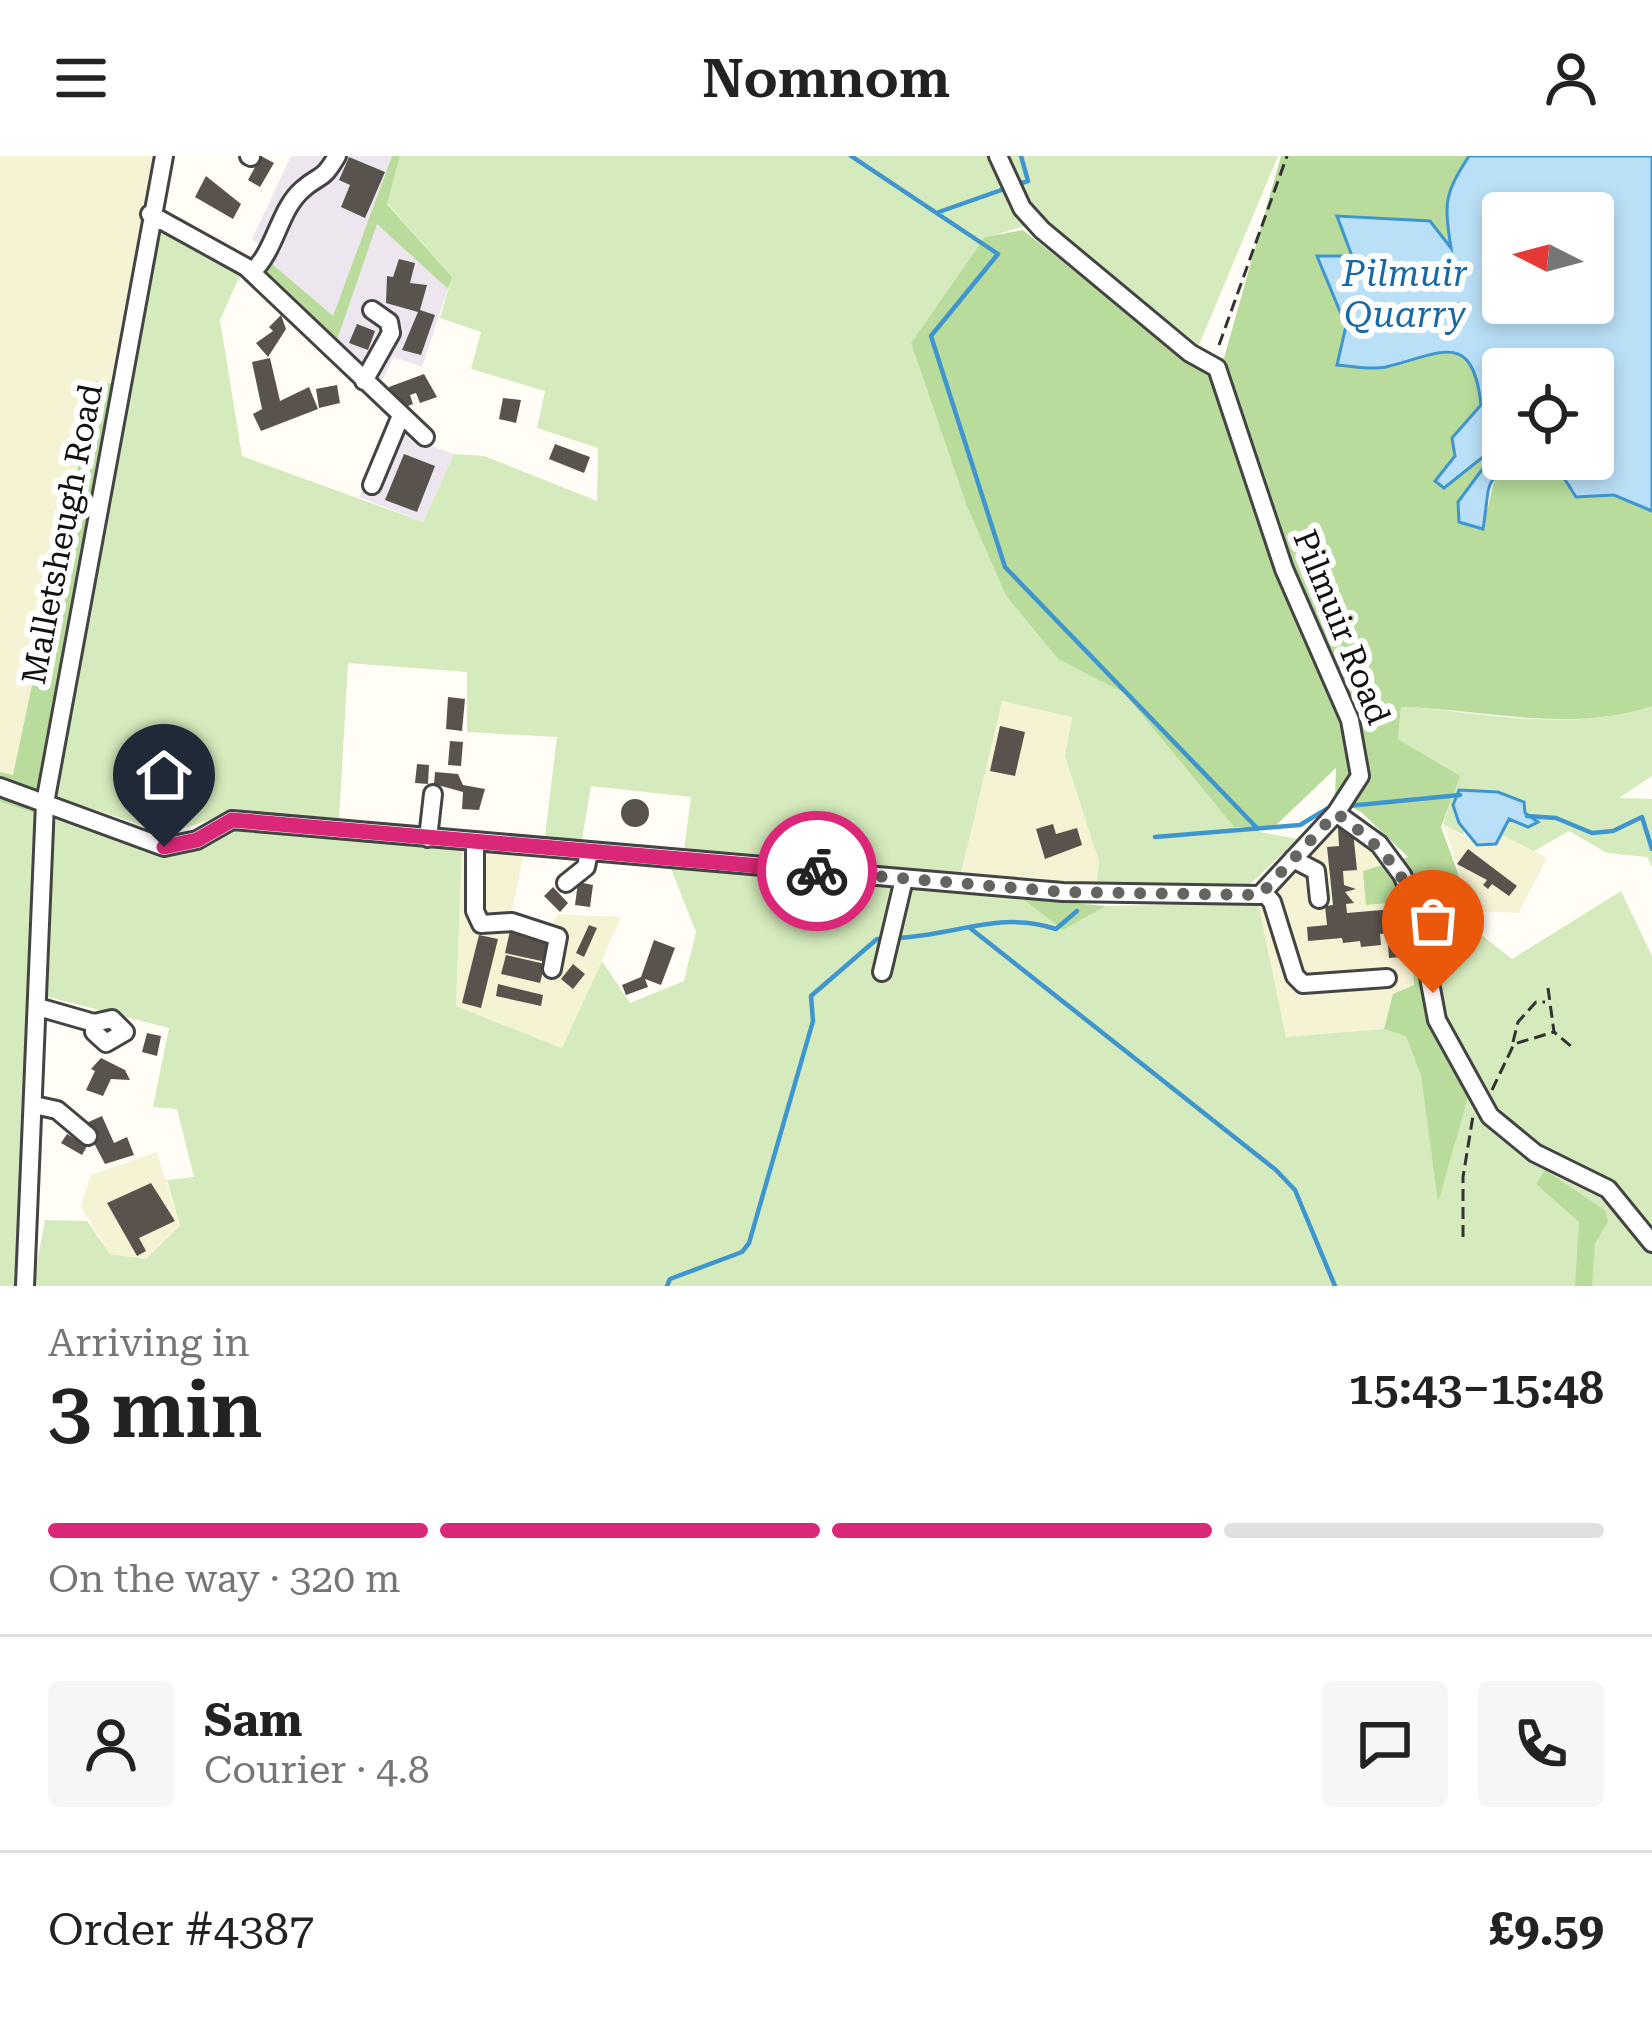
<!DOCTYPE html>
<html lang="en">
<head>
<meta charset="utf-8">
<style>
	body { margin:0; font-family:"Roboto Serif",serif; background:#f6f6f6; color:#222; height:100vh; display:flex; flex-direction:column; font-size:45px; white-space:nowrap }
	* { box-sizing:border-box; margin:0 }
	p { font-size:39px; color:#767676 }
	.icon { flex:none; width:66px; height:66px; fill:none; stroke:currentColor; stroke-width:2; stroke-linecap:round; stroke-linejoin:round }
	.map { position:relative; height:1130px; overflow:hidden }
	.side { display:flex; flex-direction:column; background:#fff; flex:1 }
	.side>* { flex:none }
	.needle { width:78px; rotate:276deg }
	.fabs { position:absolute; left:1482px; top:36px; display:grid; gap:24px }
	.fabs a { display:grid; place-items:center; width:132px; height:132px; border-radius:12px; background:#fff; box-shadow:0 6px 18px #0003; font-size:60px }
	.pin { position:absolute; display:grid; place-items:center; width:102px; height:102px; color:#fff; margin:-123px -51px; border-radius:50% 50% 50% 0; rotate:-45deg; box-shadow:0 0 12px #0007 }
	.pin .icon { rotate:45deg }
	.courier { position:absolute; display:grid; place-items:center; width:120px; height:120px; margin:-60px; border:9px solid #db2777; border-radius:50%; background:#fff; color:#222; box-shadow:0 3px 15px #0007 }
	.headline em { font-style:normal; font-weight:600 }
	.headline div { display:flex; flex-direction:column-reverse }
	.headline { display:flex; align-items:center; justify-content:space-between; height:204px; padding:0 48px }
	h1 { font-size:78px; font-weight:600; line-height:90px }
	.bar { display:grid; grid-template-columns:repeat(4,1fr); gap:18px 12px; align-content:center; height:144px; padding:0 48px }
	.bar i { height:15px; border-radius:9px; background:#e0e0e0 }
	.bar .on { background:#db2777 }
	.bar p { grid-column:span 4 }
	.line { display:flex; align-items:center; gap:30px; padding:0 48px; border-top:3px solid #e0e0e0 }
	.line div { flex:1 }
	.round { display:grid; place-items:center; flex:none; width:126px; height:126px; border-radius:12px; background:#f6f6f6 }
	header { display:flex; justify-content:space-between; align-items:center; height:156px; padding:0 48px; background:#fff; font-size:54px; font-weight:600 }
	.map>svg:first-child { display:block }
	.industrial { fill:#eee6ef }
	.farmland { fill:#f6f3d4 }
	.green { fill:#d5ebbd }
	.forest { fill:#b9dc9c }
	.water { fill:#b9e0f7; stroke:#3f96cf; stroke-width:3; fill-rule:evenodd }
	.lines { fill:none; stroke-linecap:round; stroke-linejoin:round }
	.stream { stroke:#3f96cf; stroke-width:4.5 }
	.building { fill:#5a524d }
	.minor-casing { stroke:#444; stroke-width:22 }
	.path { stroke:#333; stroke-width:3; stroke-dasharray:12 6; stroke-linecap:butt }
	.minor { stroke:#fff; stroke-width:16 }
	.done { stroke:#646461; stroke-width:12; stroke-dasharray:0 21.6 }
	.route { stroke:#db2777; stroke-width:15 }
	.labels { text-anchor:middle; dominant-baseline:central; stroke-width:12; stroke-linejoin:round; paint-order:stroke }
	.street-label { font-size:33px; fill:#111; stroke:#fff }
	.water-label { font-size:36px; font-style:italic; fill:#1768a6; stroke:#fff }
</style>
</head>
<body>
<header><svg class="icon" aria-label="menu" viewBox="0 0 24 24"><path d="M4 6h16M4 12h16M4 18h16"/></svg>Nomnom<svg class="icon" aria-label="person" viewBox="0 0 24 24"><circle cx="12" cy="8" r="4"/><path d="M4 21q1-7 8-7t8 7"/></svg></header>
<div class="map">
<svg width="1652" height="1130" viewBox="0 0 1652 1130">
	<rect width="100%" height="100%" fill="#fffdf5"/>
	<!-- industrial -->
	<path class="industrial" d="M291 0H392L333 161 256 97 261 90 252 83Z
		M377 67 448 133 422 211 394 201 382 225 335 190Z
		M391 261 418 285 454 298 423 366 359 341Z"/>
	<!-- farmland -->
	<path class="farmland" d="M0 0H156L112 228 95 226 13 620 0 616Z
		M1001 545 1072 560 1065 600 1099 706 1096 731 961 717Z
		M1334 664 1369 685 1409 745 1414 830 1393 838 1384 873 1286 882 1258 747Z
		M1443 668 1477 688H1496L1501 679 1547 702 1519 757 1472 755Z
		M462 691 524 697 512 755 549 773 558 758 621 761 563 892 456 850Z
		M157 996 180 1071 146 1103 110 1098 81 1051 91 1019Z"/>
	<!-- green -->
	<path class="green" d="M400 0H1278L1199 189 1042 65 985 82 911 187 967 351 1006 440 1058 503 1124 537 1234 671 1298 683 1247 731H1096L1099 706 1065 600 1072 561 1002 545 961 717 684 693 691 641 591 630 582 684 545 680 557 581 467 576V516L348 507 339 665 232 656 168 678 57 641 54 632 157 71 243 113 220 164 242 300 423 366 454 298 484 300 597 345 598 292 537 272 545 235 471 213 481 176 440 162 452 121 387 47Z
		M1401 550C1482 557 1574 577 1652 550V620L1619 642 1652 643V711L1647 701 1607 697 1569 675 1534 695 1501 679 1509 662 1525 657 1498 636 1460 643 1464 679 1443 668 1459 620 1398 583Z
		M0 646 34 657 26 1052 15 1130H0Z
		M58 662 181 699 228 672 462 691 456 850 562 892 602 805 630 847 684 825 696 776 671 713 674 708 1021 742 1063 774 1106 750 1258 747 1286 881 1384 873 1406 879 1421 920 1438 1041 1469 938 1441 860 1435 809 1472 755 1479 777 1512 803 1621 735 1652 800V1130H33L45 1064 87 1065 110 1098 146 1103 180 1070 167 1024 194 1021 177 953 153 951 169 872 48 841 52 671Z"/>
	<!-- forest -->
	<path class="forest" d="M392 0H400L387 48 452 121 448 133 377 68 335 190 262 120 272 108 333 160Z
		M1281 0H1469L1452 95 1318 101 1346 170 1337 208C1350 210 1364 213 1376 212 1431 211 1470 158 1481 249L1453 282 1455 300 1445 332 1483 300 1484 311 1458 346 1483 372 1497 312 1520 303H1552L1576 341 1614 339 1652 355V550C1571 578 1484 553 1401 551L1398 583 1460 620 1441 671 1472 755 1426 822 1442 893 1469 938 1438 1046 1421 920 1406 880 1384 873 1393 838 1414 829 1409 745 1366 749 1363 715 1408 701 1361 656 1335 642 1336 612 1274 671H1234L1124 537 1058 503 1006 440 967 351 911 187 985 81 1023 74 1184 203 1224 202Z
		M96 225 112 228 34 657 0 646V616L13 619Z
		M1021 742 1106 750 1063 774Z
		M1545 1014 1606 1055 1608 1066 1595 1087 1592 1130H1575L1579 1066 1536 1028Z"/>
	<!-- water -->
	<path class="water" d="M1469 0H1652V355L1614 339 1576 341 1552 303H1593V213H1503V303H1520C1481 326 1491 326 1483 373L1459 366 1458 346 1484 311 1483 301 1444 332 1435 325 1455 300 1452 282 1481 249C1473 172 1440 198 1386 211 1370 214 1353 210 1337 209L1346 170 1317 100H1352L1337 60 1430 65 1451 92C1444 46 1444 39 1469 0ZM1503 57H1593V147H1503Z
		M1459 634 1498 636 1524 646 1525 657 1538 666 1528 671 1509 663 1496 688 1477 689 1459 667 1453 649Z"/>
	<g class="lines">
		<!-- stream -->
		<path class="stream" d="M851 0 998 98 931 180 1005 411 1258 673
			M1018 28 1028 25 1021 0
			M939 56 1007 32
			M1348 650 1460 639
			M1527 660 1556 662 1592 677 1613 675 1642 661 1652 693
			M1155 681 1300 669 1330 651
			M970 772 1276 1014 1295 1034 1335 1130
			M896 782C954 780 1001 754 1056 773L1077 755
			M667 1130 670 1123 742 1096 749 1087 813 865 811 840 877 783H885"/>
	</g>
	<!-- building -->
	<path class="building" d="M261 0 274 7 260 31 248 24Z
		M349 1 385 16 365 62 341 51 350 29 339 24Z
		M206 20 241 48 233 63 195 41Z
		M399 103 415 107 410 127 427 129 420 154 435 159 421 199 402 194 418 156 386 147 387 120 393 121Z
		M281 159 286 173 268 201 256 187 273 175 269 171Z
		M357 168 375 175 368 194 349 187Z
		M270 202 280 245 309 231 318 253 261 275 253 258 262 253 252 206Z
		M424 218 437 241 420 247 416 237 410 239 413 248 398 254 389 231Z
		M337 229 340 247 319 252 316 233Z
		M503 242 521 244 516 267 499 263Z
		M555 288 590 301 584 317 549 303Z
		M404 298 435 310 417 356 385 344Z
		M448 541 465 543 462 575 446 573Z
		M1000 570 1025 576 1015 620 990 615Z
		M450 585 463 586 461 610 448 609Z
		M417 608 429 609 428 628 415 627Z
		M435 616 458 618 463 629 485 633 479 654 462 653 463 636 434 628Z
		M621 657a14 14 0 1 1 28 0a14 14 0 1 1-28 0Z
		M1053 668 1056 678 1077 672 1082 689 1045 703 1036 673Z
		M1347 671 1353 675 1357 714 1343 715 1344 729 1356 733 1345 736 1354 747 1346 748 1347 757 1405 752 1412 800 1389 802 1387 777 1380 778 1381 789 1361 791 1360 785 1343 787 1342 782 1308 785 1307 771 1327 769 1325 750 1333 749 1327 691 1339 690 1338 672Z
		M1468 693 1517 730 1509 740 1492 728 1488 733 1483 729 1487 724 1457 708Z
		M578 726 593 729 590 751 575 749Z
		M553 731 568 747 560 756 544 740Z
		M589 769 597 772 584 801 576 797Z
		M510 775 551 785 546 806 505 797Z
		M479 779 498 783 481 852 462 847Z
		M654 784 675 792 661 829 645 823 648 831 626 839 622 829 641 821Z
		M506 799 545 808 540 827 501 818Z
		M573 808 585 818 573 833 561 823Z
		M498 828 543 839 541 850 496 840Z
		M147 877 161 880 157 900 142 896Z
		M101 902 125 914 130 924 111 923 103 940 86 934 95 915 91 913Z
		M102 960 114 987 127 981 134 999 105 1008 84 968Z
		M67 978 87 990 82 999 61 987Z
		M151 1027 175 1065 139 1082 146 1095 137 1100 107 1047Z"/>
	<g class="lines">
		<!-- minor casing -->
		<g class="minor-casing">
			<path id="minor" d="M249 0 251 1
				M150 58 246 111 425 281
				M252 116C276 94 279 53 303 33 321 17 321 27 337 0
				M364 225 391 177 389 166 372 154
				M372 329 400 262
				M0 631 164 691 197 684 232 664 1063 736 1260 739 1336 657 1360 620 1350 564 1284 413 1217 212 1190 197 1042 74 1022 52 998 0
				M1336 657 1379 688 1402 719 1415 747 1437 864 1490 960 1535 997 1608 1033 1652 1087
				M428 682 433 638
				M475 686V755L481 768 512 766 558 781 552 813
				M1293 703 1316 715 1319 743
				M566 727 586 711 589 696
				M1263 736 1272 746 1295 820 1303 828 1387 822
				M882 816 904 723
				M38 851 94 867 112 863 125 876 106 887 94 876V867
				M34 949 57 954 88 980
				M25 1130 45 647 164 0"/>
		</g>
		<!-- path -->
		<path class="path" d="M1219 189 1287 0
			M1548 832 1554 876 1572 891
			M1513 886 1518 866 1536 846H1545
			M1492 934 1514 888 1554 876
			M1463 1081V1021L1473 960"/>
		<!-- minor -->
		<use href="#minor" class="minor"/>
	</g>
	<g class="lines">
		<!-- done -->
		<path class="done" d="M817 715 1063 736 1260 739 1336 657C1413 712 1419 747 1433 837"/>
		<!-- route -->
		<path class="route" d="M164 691 197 684 232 664 817 715"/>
	</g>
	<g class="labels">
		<!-- street labels -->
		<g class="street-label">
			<text transform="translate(62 378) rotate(-79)">Malletsheugh Road</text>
			<text transform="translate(1342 471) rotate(68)">Pilmuir Road</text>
		</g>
		<!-- water labels -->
		<g class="water-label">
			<text x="1405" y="118">Pilmuir<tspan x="1405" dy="41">Quarry</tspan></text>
		</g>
	</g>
</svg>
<div class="fabs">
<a><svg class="needle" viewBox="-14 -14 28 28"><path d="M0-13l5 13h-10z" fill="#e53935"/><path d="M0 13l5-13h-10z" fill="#767676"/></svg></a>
<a><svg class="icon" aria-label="locate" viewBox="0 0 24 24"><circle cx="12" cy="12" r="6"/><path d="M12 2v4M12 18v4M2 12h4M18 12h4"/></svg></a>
</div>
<div class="pin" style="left:1433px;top:837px;background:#ea580c"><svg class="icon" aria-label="bag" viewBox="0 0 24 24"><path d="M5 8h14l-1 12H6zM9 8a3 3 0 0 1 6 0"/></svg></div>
<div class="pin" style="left:164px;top:691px;background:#1f2937"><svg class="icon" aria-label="home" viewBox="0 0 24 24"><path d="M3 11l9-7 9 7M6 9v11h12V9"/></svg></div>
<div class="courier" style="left:817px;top:715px"><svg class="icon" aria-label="bike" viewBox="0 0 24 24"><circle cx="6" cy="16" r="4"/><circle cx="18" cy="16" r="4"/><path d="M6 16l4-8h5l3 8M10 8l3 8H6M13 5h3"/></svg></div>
</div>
<section class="side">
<div class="headline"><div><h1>3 min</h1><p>Arriving in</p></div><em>15:43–15:48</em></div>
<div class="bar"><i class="on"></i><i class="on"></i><i class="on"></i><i></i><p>On the way · 320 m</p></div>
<div class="line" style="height:216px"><a class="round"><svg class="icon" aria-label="person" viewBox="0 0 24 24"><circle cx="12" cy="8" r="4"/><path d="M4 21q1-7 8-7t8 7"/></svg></a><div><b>Sam</b><p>Courier · 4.8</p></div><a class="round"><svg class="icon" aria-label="chat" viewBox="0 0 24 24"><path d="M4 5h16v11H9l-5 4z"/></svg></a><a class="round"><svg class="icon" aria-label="phone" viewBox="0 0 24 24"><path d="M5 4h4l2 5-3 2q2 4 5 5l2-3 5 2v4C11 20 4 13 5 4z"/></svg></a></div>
<div class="line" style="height:156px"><div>Order #4387</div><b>£9.59</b></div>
</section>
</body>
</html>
